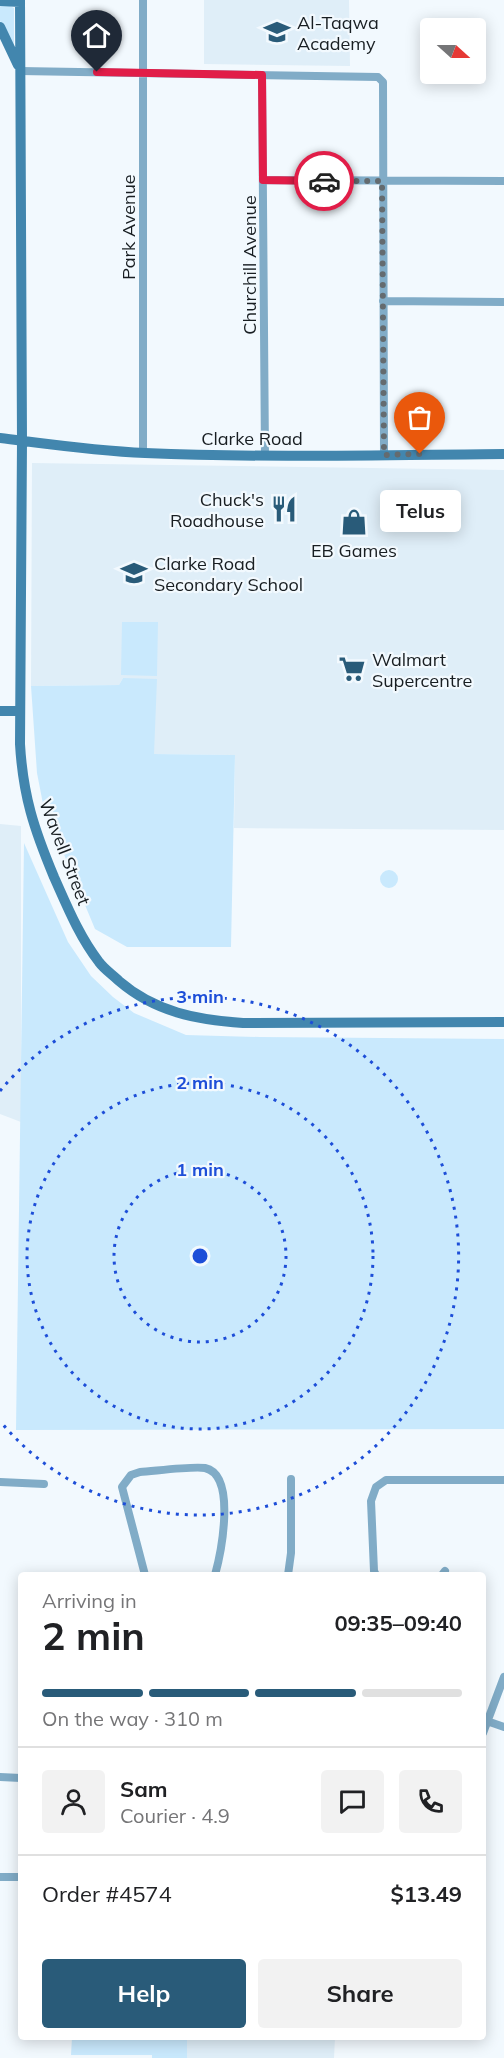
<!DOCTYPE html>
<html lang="en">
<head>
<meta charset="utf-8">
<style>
	body { margin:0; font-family:Mulish,sans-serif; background:#f2f2f2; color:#202124; height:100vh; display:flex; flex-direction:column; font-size:22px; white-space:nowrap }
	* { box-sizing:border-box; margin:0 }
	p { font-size:20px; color:#757577 }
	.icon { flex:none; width:33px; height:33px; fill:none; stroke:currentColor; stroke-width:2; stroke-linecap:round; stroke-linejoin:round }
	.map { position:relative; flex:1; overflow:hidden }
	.drawer { position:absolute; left:18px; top:1572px; width:468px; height:468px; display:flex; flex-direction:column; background:#fff; border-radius:6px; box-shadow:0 3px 15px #0003 }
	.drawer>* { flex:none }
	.needle { width:39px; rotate:111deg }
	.fabs { position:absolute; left:420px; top:18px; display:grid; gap:12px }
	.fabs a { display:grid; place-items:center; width:66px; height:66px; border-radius:6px; background:#fff; box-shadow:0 3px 15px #0003; font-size:30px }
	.pin { position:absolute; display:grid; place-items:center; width:51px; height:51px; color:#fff; margin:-62px -26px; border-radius:50% 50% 50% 0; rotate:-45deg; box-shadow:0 0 6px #0007 }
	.pin .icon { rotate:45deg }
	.courier { position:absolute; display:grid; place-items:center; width:60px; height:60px; margin:-30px; border:4px solid #e11d48; border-radius:50%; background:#fff; color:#222; box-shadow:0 2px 8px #0007 }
	.bubble { position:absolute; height:42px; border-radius:6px; background:#fff; box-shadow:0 3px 15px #0003; font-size:20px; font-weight:700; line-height:42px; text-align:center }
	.summary em { font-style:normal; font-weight:700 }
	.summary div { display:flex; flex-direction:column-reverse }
	.summary { display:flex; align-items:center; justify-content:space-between; height:102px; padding:0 24px }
	h1 { font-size:39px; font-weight:700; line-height:45px }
	.bar { display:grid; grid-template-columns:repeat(4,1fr); gap:9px 6px; align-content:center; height:72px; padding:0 24px }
	.bar i { height:8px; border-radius:4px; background:#e0e0e0 }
	.bar .active { background:#295b79 }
	.bar p { grid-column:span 4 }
	.line { display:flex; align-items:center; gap:15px; padding:0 24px; border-top:2px solid #e0e0e0 }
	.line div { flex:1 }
	.round { display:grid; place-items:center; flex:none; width:63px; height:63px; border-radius:6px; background:#f2f2f2 }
	.cta { display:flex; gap:12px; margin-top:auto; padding:12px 24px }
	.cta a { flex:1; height:69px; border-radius:6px; background:#295b79; color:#fff; font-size:24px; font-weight:700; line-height:69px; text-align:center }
	.cta a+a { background:#f2f2f2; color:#202124 }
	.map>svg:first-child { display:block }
	.built { fill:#dfeef8 }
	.green { fill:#c9e9fd }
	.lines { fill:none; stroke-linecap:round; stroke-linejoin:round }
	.street { stroke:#81acc7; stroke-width:8 }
	.secondary { stroke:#4286ae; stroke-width:10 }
	.done { stroke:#646b6f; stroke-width:6; stroke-dasharray:0 10.8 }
	.route { stroke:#e11d48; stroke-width:8 }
	.ring { fill:none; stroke:#1d4ed8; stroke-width:3; stroke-dasharray:3 6 }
	.labels { text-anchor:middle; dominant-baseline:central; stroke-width:4.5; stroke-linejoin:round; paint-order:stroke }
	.poi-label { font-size:18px; fill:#181e22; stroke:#f2f9fe; text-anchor:start }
	.street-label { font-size:18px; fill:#181e22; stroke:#f2f9fe }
	.centre { fill:#1d4ed8; stroke:#f2f9fe; stroke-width:3 }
	.ring-label { font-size:18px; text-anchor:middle; font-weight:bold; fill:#1d4ed8; stroke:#f2f9fe; stroke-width:4.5; stroke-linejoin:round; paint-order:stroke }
</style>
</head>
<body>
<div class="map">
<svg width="504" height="2058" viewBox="0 0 504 2058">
	<rect width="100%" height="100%" fill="#f2f9fe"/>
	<!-- built -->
	<path class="built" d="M204 0H349L350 66 204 64Z
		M32 463 504 470V830L234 828 235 755 154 754 123 678 119 685 31 686Z
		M0 824 21 826V1122L0 1114Z
		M187 2037H335L334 2058H187Z"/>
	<!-- green -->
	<path class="green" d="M0 5 10 6 14 8V48L0 21Z
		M122 622H158L157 676 121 675Z
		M123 678 157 679 154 754 235 755 231 947H127L95 929 43 804 37 773 31 686 119 685Z
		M24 843 68 942 91 976 113 997 134 1013 186 1035 260 1037 504 1039V1429L16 1430Z
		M380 879a9 9 0 1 1 18 0a9 9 0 1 1-18 0Z
		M72 2037H187V2058H152V2055H71Z"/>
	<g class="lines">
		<!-- street -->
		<path class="street" d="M143 0V453
			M20 71 378 77 383 82 384 455
			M262 75 265 456
			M263 180 504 181
			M383 301 504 302
			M0 1482 44 1484
			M145 1575 122 1487 131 1475 140 1472C155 1471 192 1466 205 1468 237 1475 221 1553 215 1575
			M288 1575 291 1553V1479
			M376 1575 374 1571 371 1501 376 1487 386 1480H504
			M442 1575 445 1571
			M484 1720 504 1727
			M483 1733 504 1677
			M0 1777 21 1778
			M0 1877H21"/>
		<!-- secondary -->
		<path class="secondary" d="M20 0 22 441 20 744C23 796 34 829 54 877 67 906 79 936 99 962 104 969 113 975 119 981 155 1012 197 1020 243 1023L504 1022
			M0 1 20 2
			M0 27 18 65
			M0 438C48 444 96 451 145 453 264 458 384 455 504 454
			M0 711H20"/>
	</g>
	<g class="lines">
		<!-- done -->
		<path class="done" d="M324 181H382L384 455 420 454"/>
		<!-- route -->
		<path class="route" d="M97 72 262 75 263 180 324 181"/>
	</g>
	<!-- distance rings -->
	<g class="ring">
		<circle cx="200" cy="1256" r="86"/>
		<circle cx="200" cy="1256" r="173"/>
		<path d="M0 1091A259 259 0 1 1 0 1421"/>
	</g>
	<!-- icons -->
	<defs>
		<g id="school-bare" transform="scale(2.07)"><path d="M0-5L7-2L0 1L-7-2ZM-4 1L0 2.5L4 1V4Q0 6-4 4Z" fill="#295b79" stroke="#f2f9fe" stroke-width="2.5" paint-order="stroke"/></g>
		<g id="restaurant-bare" transform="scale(2.07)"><path d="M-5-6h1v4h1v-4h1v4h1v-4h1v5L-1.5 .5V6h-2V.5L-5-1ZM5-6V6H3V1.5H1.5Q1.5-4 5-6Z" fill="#295b79" stroke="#f2f9fe" stroke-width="2.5" paint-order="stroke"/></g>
		<g id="shop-bare" transform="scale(2.07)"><path d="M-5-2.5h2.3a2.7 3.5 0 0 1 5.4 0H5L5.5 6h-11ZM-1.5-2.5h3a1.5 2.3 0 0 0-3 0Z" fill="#295b79" stroke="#f2f9fe" stroke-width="2.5" paint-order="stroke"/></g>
		<g id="supermarket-bare" transform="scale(2.07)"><path d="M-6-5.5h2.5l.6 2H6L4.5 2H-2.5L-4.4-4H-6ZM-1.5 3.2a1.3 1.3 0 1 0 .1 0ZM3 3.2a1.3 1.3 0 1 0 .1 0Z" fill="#295b79" stroke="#f2f9fe" stroke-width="2.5" paint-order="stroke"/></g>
	</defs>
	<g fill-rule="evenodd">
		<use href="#school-bare" x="277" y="32"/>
		<use href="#restaurant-bare" x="284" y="509"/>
		<use href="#shop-bare" x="354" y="522"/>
		<use href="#school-bare" x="134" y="573"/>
		<use href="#supermarket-bare" x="352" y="669"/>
	</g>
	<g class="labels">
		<!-- poi labels -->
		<g class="poi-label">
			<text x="297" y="22">Al-Taqwa<tspan x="297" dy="21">Academy</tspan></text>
			<text x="264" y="499" text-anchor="end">Chuck's<tspan x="264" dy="21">Roadhouse</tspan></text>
			<text x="354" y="550" text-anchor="middle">EB Games</text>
			<text x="154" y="563">Clarke Road<tspan x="154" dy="21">Secondary School</tspan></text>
			<text x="372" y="659">Walmart<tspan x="372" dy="21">Supercentre</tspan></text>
		</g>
		<!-- street labels -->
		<g class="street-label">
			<text transform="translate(128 227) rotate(-90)">Park Avenue</text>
			<text transform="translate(249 265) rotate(-90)">Churchill Avenue</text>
			<text x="252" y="438">Clarke Road</text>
			<text transform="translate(65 852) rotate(69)">Wavell Street</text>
		</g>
	</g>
	<circle cx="200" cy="1256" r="9" class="centre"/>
	<g class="ring-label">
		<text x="200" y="1003">3 min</text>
		<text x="200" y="1089">2 min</text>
		<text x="200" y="1176">1 min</text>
	</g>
</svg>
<div class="fabs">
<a><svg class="needle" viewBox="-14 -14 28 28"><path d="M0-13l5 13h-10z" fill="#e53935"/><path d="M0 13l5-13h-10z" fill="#757577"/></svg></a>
</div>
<div class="pin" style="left:420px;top:454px;background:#ea580c"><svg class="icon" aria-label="bag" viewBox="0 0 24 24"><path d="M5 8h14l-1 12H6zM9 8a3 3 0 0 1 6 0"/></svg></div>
<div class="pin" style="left:97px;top:72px;background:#1f2937"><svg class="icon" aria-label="home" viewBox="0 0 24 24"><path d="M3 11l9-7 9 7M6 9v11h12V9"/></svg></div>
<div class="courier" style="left:324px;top:181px"><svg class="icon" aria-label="car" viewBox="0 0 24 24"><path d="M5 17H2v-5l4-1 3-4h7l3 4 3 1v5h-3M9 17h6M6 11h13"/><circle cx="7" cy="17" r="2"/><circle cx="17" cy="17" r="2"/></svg></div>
<div class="bubble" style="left:380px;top:490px;width:81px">Telus</div>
<section class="drawer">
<div class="summary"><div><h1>2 min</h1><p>Arriving in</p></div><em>09:35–09:40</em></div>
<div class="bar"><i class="active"></i><i class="active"></i><i class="active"></i><i></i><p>On the way · 310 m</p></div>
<div class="line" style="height:108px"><a class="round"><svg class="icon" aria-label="person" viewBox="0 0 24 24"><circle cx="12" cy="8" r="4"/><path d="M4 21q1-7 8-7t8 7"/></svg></a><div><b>Sam</b><p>Courier · 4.9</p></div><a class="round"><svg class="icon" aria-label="chat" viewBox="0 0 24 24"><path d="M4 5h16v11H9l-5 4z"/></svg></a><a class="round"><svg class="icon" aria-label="phone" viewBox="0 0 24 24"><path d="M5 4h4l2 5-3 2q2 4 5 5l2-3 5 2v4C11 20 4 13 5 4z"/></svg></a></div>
<div class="line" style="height:78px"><div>Order #4574</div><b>$13.49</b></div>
<div class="cta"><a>Help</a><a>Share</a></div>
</section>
</div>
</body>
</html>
